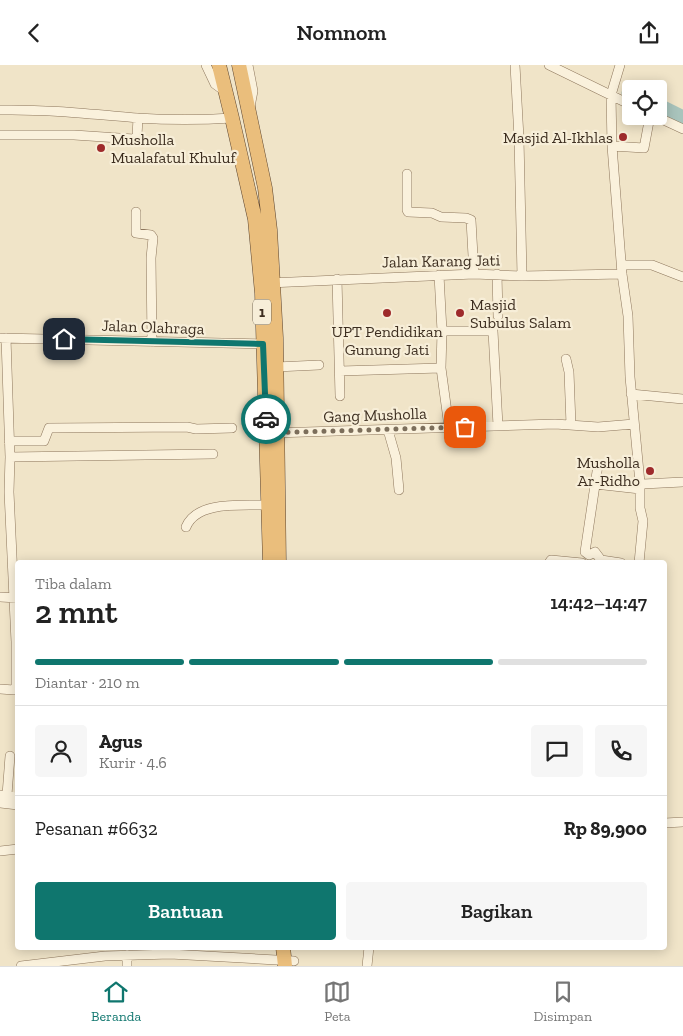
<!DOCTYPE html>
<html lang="id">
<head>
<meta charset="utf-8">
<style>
	body { margin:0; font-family:"Zilla Slab",serif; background:#f6f6f6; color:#222; height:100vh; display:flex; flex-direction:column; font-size:19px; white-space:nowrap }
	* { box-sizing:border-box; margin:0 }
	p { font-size:16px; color:#767676 }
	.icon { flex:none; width:28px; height:28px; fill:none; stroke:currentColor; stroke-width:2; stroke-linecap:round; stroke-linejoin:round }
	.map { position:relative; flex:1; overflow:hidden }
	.sheet { position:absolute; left:15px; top:495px; width:652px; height:390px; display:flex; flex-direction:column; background:#fff; border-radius:5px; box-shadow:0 2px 12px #0003 }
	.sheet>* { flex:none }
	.controls { position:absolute; left:622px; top:15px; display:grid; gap:10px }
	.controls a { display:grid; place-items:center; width:45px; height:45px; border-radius:5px; background:#fff; box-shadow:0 2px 12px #0003; font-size:25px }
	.pin { position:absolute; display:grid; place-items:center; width:42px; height:42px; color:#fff; margin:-21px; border-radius:10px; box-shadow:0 2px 8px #0006 }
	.courier { position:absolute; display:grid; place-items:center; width:50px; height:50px; margin:-25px; border:4px solid #0f766e; border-radius:50%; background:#fff; color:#222; box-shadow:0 1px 6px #0007 }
	.summary em { font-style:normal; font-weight:600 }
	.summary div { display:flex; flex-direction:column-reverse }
	.summary { display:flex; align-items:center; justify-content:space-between; height:85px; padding:0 20px }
	h1 { font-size:32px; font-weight:600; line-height:38px }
	.bar { display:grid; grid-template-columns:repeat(4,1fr); gap:8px 5px; align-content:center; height:60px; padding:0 20px }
	.bar i { height:6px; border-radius:4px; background:#e0e0e0 }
	.bar .current { background:#0f766e }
	.bar p { grid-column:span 4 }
	.line { display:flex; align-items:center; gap:12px; padding:0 20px; border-top:1px solid #e0e0e0 }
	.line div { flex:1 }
	.round { display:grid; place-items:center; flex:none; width:52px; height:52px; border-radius:5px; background:#f6f6f6 }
	.cta { display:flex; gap:10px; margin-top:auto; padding:10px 20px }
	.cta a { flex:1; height:58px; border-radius:5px; background:#0f766e; color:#fff; font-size:20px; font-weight:600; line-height:58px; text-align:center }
	.cta a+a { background:#f6f6f6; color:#222 }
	header { display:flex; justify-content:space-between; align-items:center; height:65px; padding:0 20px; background:#fff; font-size:22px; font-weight:600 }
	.menu { display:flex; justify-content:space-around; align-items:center; height:70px; border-top:1px solid #e0e0e0; background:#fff; font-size:14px; color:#767676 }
	.menu a { display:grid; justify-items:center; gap:2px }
	.menu .current { color:#0f766e }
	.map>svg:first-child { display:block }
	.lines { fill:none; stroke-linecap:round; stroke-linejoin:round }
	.river { stroke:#a9c4bc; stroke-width:15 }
	.minor-casing { stroke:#8d765c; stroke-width:10 }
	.trunk-casing { stroke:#5b4430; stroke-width:15 }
	.minor { stroke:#faf1dc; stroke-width:9 }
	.trunk { stroke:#eabe7c; stroke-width:14 }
	.done { stroke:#7c6e5b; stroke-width:5; stroke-dasharray:0 9 }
	.route { stroke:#0f766e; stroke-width:6 }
	.poi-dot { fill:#9e2a2b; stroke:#f7eed8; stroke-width:2 }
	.labels { text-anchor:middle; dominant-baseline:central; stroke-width:4.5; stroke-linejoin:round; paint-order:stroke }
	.shield { fill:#f7eed8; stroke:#756857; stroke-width:1 }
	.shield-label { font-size:15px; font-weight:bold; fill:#3d2e20 }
	.poi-label { font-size:16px; fill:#3d2e20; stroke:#f7eed8; text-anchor:end }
	.street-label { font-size:16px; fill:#3d2e20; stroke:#f7eed8 }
</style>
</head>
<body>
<header><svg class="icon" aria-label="back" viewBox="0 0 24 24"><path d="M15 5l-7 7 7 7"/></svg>Nomnom<svg class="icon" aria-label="share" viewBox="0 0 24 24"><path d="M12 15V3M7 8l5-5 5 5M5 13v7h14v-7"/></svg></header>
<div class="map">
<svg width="683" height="901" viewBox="0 0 683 901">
	<rect width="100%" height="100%" fill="#f0e4c8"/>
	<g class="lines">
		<!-- river -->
		<path class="river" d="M629 28H631
			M659 41 683 53"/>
		<!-- minor casing -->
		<g class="minor-casing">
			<path id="minor" d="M206 0 215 19 226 27
				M248 0 253 26 250 42
				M515 0 519 73 522 211
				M549 0 631 40
				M620 0 611 30 612 81 622 209 628 251 630 312 640 418V443L643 456 639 498
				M0 45C46 44 91 49 137 53 169 55 201 55 232 53
				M655 51 683 64
				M0 70H74L134 74 137 71 138 53
				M612 81 644 83 650 51
				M407 109V145L408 147 432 148 441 152 466 153 471 155 474 209
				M136 147V168L151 170 153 173 151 193 152 277
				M622 200H652L683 212
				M497 209 498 251
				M439 210 442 266 441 303 449 362
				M337 214 340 331
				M269 218 474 209 522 211 622 209
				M442 266H493L498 361
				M0 273 267 279
				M566 294 569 307 571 360
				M276 302 319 300
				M340 306 441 303
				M631 329 683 334
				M388 365 396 393 399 425
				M274 368 555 359 598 362 634 359
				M9 376H44L49 363 187 362 196 364 232 363
				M10 392 213 389
				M598 400 585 487 589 490 595 487 601 495 621 498
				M640 418 643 419 683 417
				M595 419 640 424
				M186 462C197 435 243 441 268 440
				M549 498 551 495 582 498
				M0 532 18 533
				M0 624 14 625 16 623V577L9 427 10 392 6 273
				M0 730 18 732
				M7 730 10 691
				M0 738 18 740
				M665 758 683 757
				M0 786 18 784
				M127 890V901
				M21 901 105 891 170 889 294 896
				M367 901 369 882"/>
		</g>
		<!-- trunk casing -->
		<g class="trunk-casing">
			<path id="trunk" d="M219 0 232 53 255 154 262 228 270 498
				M239 0 265 123 270 165 276 273 279 498
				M283 882 285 901"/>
		</g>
		<!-- minor -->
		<use href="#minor" class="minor"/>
		<!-- trunk -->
		<use href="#trunk" class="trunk"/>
	</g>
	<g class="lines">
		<!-- done -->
		<path class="done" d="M266 354V368L465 362"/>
		<!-- route -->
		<path class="route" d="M64 274 263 279 266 354"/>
	</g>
	<!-- markers -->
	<g class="poi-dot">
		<circle cx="623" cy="72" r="5"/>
		<circle cx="101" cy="83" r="5"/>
		<circle cx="387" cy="248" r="5"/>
		<circle cx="460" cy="248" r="5"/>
		<circle cx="650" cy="406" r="5"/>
	</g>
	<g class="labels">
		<!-- shield labels -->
		<rect class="shield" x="253" y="234.5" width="18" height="25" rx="4"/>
		<g class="shield-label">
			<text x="262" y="247">1</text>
		</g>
		<!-- poi labels -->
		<g class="poi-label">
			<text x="613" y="72">Masjid Al-Ikhlas</text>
			<text x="111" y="74" text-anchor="start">Musholla<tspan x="111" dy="18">Mualafatul Khuluf</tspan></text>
			<text x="470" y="239" text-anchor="start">Masjid<tspan x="470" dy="18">Subulus Salam</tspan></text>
			<text x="387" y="266" text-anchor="middle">UPT Pendidikan<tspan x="387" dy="18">Gunung Jati</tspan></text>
			<text x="640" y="397">Musholla<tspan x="640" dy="18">Ar-Ridho</tspan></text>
		</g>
		<!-- street labels -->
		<g class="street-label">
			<text transform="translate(441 196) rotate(-1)">Jalan Karang Jati</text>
			<text transform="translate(153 262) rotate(2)">Jalan Olahraga</text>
			<text transform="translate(375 350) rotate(-2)">Gang Musholla</text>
		</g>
	</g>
</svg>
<div class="controls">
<a><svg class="icon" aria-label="locate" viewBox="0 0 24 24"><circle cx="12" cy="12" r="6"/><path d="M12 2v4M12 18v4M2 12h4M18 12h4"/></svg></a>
</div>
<div class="pin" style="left:465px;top:362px;background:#ea580c"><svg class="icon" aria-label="bag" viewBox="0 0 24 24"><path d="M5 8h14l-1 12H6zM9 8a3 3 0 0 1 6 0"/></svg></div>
<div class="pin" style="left:64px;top:274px;background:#1f2937"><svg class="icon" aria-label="home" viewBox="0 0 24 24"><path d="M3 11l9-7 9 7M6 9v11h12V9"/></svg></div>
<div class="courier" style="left:266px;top:354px"><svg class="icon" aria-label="car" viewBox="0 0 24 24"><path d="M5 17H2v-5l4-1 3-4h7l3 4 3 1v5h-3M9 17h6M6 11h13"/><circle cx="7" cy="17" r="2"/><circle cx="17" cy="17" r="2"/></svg></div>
<section class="sheet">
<div class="summary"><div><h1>2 mnt</h1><p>Tiba dalam</p></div><em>14:42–14:47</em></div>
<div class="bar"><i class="current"></i><i class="current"></i><i class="current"></i><i></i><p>Diantar · 210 m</p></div>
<div class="line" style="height:90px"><a class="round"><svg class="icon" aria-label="person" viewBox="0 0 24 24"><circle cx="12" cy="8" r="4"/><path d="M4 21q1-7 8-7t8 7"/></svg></a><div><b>Agus</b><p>Kurir · 4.6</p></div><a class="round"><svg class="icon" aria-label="chat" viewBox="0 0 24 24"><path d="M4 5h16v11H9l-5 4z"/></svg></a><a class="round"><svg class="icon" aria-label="phone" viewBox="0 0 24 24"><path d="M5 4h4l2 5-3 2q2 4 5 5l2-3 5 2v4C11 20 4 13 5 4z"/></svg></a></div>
<div class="line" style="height:65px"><div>Pesanan #6632</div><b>Rp 89,900</b></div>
<div class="cta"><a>Bantuan</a><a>Bagikan</a></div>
</section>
</div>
<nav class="menu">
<a class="current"><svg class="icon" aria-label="home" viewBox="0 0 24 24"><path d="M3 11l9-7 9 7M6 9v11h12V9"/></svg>Beranda</a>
<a><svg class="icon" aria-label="map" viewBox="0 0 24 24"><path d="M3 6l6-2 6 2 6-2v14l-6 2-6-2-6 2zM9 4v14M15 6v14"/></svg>Peta</a>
<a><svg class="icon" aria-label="saved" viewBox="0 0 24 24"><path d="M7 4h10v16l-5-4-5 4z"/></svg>Disimpan</a>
</nav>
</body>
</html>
